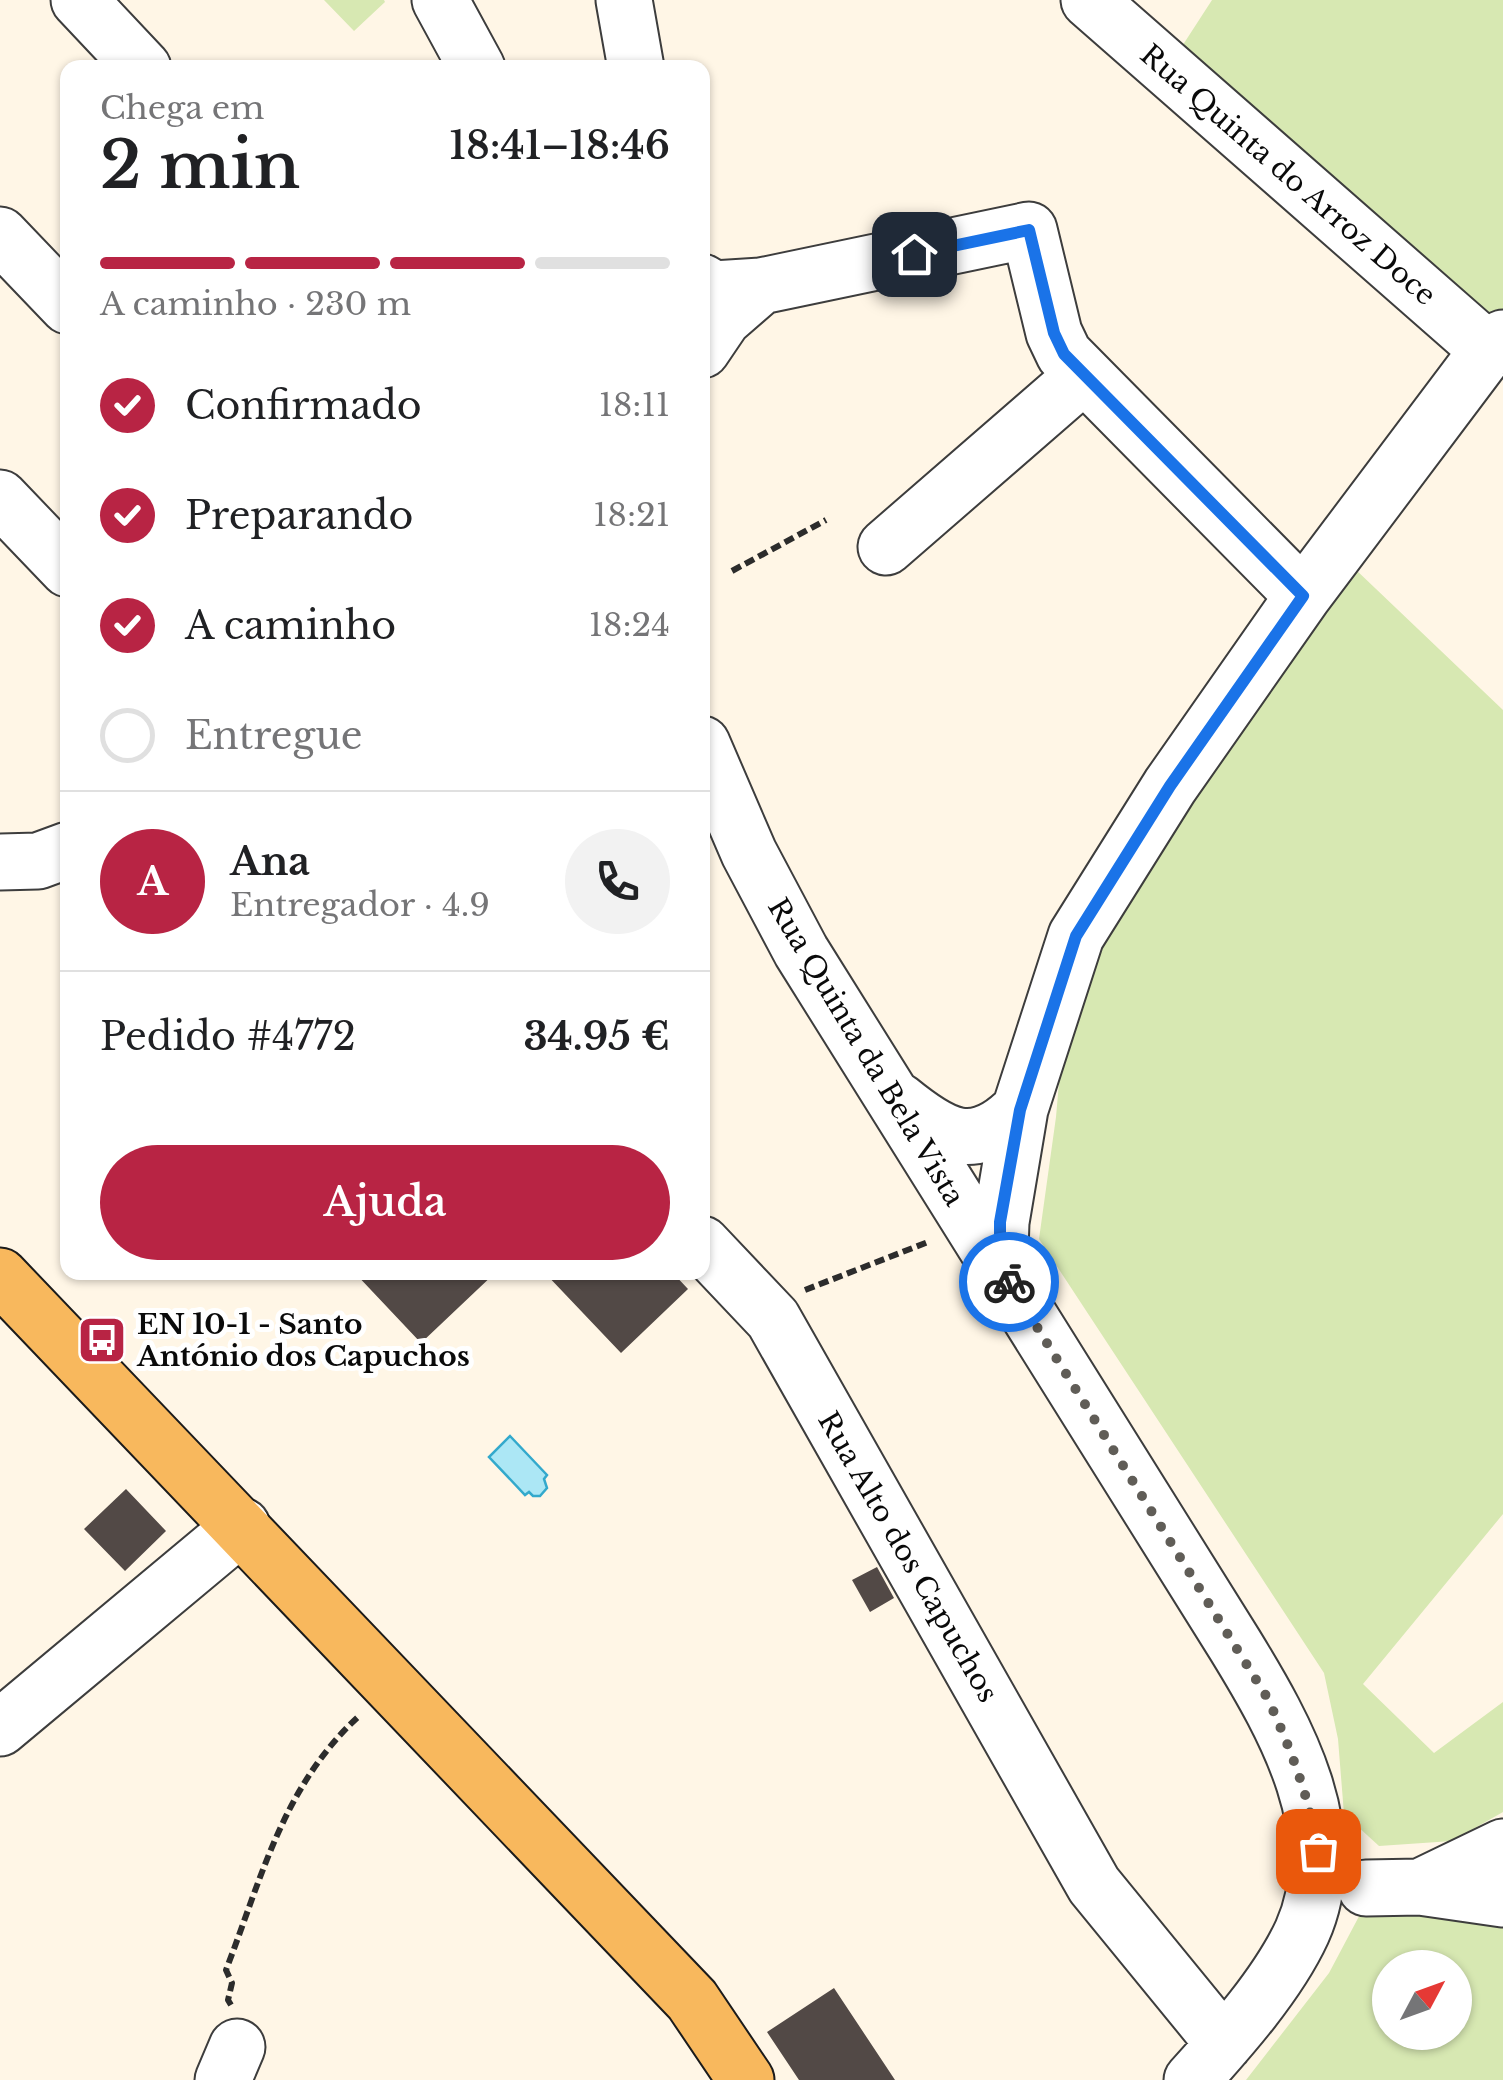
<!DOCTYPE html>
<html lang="pt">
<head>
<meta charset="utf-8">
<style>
	body { margin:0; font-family:"Libre Baskerville",serif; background:#f2f2f2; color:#202124; height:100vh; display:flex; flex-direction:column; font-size:38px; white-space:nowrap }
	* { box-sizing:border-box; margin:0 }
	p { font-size:32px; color:#757577 }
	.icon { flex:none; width:55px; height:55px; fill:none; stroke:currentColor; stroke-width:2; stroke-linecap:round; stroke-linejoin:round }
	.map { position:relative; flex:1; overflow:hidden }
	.sheet { position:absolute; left:60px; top:60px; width:650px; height:1220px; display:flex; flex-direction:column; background:#fff; border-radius:20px; box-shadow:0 2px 8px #0004 }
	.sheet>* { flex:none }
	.needle { width:65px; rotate:49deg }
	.fabs { position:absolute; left:1372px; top:1950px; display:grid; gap:20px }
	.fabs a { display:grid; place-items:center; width:100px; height:100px; border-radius:50%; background:#fff; box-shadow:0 2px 8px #0004; font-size:50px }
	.pin { position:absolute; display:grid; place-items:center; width:85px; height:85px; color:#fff; margin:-42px; border-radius:20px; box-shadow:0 5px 15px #0006 }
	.courier { position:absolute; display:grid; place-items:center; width:100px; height:100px; margin:-50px; border:8px solid #1a73e8; border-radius:50%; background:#fff; color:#222; box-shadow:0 2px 12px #0007 }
	.summary em { font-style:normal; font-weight:600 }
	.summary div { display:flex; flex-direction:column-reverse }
	.summary { display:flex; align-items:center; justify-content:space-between; height:170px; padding:0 40px }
	h1 { font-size:65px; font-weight:600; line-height:75px }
	.bar { display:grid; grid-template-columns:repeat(4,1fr); gap:15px 10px; align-content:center; height:120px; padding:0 40px }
	.bar i { height:12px; border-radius:8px; background:#e0e0e0 }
	.bar .current { background:#b82444 }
	.bar p { grid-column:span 4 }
	.line { display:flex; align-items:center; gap:25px; padding:0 40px; border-top:2px solid #e0e0e0 }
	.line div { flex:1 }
	.round { display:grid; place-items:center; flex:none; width:105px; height:105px; border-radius:52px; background:#f2f2f2 }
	ol { padding:0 40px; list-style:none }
	li { display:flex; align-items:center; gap:30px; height:110px }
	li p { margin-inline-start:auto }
	li .icon { padding:10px; border-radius:50%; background:#b82444; color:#fff; stroke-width:4 }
	li:last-child { color:#757577 }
	li i { width:55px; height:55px; border:5px solid #e0e0e0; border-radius:50% }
	.cta { display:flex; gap:20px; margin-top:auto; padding:20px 40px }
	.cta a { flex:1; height:115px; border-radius:60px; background:#b82444; color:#fff; font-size:40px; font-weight:600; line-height:115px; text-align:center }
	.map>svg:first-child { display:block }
	.grass { fill:#d7e8b2; fill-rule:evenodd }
	.water { fill:#ace7f5; stroke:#33a9cc; stroke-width:2.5 }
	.building { fill:#524946 }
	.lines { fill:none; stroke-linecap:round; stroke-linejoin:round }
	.minor-casing { stroke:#3d3d3d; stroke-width:59 }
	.major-casing { stroke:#1b1b1b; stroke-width:59 }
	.path { stroke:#2c2c2c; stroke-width:6; stroke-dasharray:10 5; stroke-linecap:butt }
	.minor { stroke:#fff; stroke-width:55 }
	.major { stroke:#f8b85d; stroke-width:55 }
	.done { stroke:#605d57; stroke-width:10; stroke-dasharray:0 18 }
	.route { stroke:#1a73e8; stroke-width:12 }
	.labels { text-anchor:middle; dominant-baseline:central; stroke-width:10; stroke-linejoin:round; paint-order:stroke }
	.street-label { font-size:28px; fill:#0a0a0a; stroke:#fff }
	.poi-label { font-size:28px; font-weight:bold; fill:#0a0a0a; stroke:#fff; text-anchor:start }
</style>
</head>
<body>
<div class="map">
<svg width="1503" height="2080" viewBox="0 0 1503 2080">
	<rect width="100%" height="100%" fill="#fff6e6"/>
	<!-- grass -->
	<path class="grass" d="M324 0H384L385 2 354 31Z
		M1212 0H1503V321L1489 333 1177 54Z
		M1354 568 1503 710V1514L1363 1684 1434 1753 1503 1702V1812L1452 1841 1379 1846 1344 1814 1338 1739 1324 1673 1039 1239 1056 1117 1066 1002 1149 849Z
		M1365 1905 1503 1919V2080H1246L1329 1973ZM1390 1968H1455V2032H1390Z"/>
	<!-- water -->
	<path class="water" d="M510 1436 547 1475 544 1479 547 1488 540 1496H533L529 1492 525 1495 489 1457Z"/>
	<!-- building -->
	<path class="building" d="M354 1272H496L421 1343Z
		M544 1272H672L688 1289 621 1353Z
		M126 1489 166 1531 125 1571 84 1529Z
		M877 1567 894 1598 870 1612 852 1580Z
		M834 1988 895 2080H799L767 2032Z"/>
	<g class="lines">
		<!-- minor casing -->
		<g class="minor-casing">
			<path id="minor" d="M79 0 143 68
				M440 0 477 68
				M624 0 636 68
				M1089 0 1488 350
				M0 235 68 306
				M702 282 714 289 761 286 723 319 702 350
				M761 286 1029 230 1054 333 1064 354 1303 596
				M0 498 68 569
				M886 547 1084 375
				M702 744 749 853 801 951 1235 1645C1286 1728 1346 1834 1302 1932 1278 1984 1230 2038 1192 2080
				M0 862 38 861 68 850
				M899 1101C942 1136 974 1156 1020 1109
				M702 1244 773 1319 1094 1885 1224 2044
				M1008 1280 1000 1250 1001 1222 1020 1109 1076 936 1170 786 1303 596 1488 350 1503 338
				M0 1728 242 1526
				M1420 1887 1503 1899
				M1366 1888 1420 1887 1503 1847
				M223 2080 237 2047"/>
		</g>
		<!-- major casing -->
		<g class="major-casing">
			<path id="major" d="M0 1276 692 2000 746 2080"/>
		</g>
		<!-- path -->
		<path class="path" d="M732 571 826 520
			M805 1290 928 1242
			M231 2005 228 2000 232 1983 226 1970C262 1877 283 1786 359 1716"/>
		<!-- minor -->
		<use href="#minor" class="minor"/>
		<!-- major -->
		<use href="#major" class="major"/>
	</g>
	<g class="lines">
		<!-- done -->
		<path class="done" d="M1009 1282 1268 1699C1291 1750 1309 1796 1318 1851"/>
		<!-- route -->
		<path class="route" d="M914 254 1029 230 1054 333 1064 354 1303 596 1170 786 1076 936 1020 1110 1000 1222V1250L1009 1282"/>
	</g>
	<!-- icons -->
	<defs>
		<g id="bus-square" transform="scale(2.5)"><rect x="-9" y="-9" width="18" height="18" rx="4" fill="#b82444" stroke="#fff"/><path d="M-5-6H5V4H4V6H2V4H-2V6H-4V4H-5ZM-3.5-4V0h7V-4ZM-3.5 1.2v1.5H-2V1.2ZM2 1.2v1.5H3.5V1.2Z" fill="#fff"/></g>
	</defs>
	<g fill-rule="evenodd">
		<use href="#bus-square" x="102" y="1340"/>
	</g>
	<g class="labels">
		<!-- street labels -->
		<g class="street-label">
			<text transform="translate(1288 175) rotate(41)">Rua Quinta do Arroz Doce</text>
			<text transform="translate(866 1052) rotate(59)">Rua Quinta da Bela Vista</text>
			<text transform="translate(908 1557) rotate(60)">Rua Alto dos Capuchos</text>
		</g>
		<!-- poi labels -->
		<g class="poi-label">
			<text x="137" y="1324">EN 10-1 - Santo<tspan x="137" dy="32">António dos Capuchos</tspan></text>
		</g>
	</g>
</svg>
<div class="fabs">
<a><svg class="needle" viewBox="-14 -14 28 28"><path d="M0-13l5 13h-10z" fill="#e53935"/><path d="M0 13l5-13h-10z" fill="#757577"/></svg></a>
</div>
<div class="pin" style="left:1318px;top:1851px;background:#ea580c"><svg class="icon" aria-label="bag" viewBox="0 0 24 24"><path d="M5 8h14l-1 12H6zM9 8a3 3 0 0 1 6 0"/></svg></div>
<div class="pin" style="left:914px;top:254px;background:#1f2937"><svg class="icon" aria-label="home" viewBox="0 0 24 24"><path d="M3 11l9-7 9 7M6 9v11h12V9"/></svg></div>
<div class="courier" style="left:1009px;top:1282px"><svg class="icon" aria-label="bike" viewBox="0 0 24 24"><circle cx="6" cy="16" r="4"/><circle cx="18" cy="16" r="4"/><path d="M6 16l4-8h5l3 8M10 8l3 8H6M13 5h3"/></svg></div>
<section class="sheet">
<div class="summary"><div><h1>2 min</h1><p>Chega em</p></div><em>18:41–18:46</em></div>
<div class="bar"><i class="current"></i><i class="current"></i><i class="current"></i><i></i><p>A caminho · 230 m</p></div>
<ol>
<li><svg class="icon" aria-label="check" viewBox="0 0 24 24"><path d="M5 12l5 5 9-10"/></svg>Confirmado<p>18:11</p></li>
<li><svg class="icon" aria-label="check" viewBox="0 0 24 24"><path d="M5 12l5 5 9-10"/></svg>Preparando<p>18:21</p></li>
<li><svg class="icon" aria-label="check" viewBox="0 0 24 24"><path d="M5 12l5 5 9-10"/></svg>A caminho<p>18:24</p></li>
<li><i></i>Entregue</li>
</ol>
<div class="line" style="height:180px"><b class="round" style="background:#b82444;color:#fff">A</b><div><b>Ana</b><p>Entregador · 4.9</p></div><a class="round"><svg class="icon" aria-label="phone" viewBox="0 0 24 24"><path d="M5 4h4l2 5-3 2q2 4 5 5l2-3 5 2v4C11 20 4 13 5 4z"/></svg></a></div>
<div class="line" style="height:130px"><div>Pedido #4772</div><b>34.95 €</b></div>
<div class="cta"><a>Ajuda</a></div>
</section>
</div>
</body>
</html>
